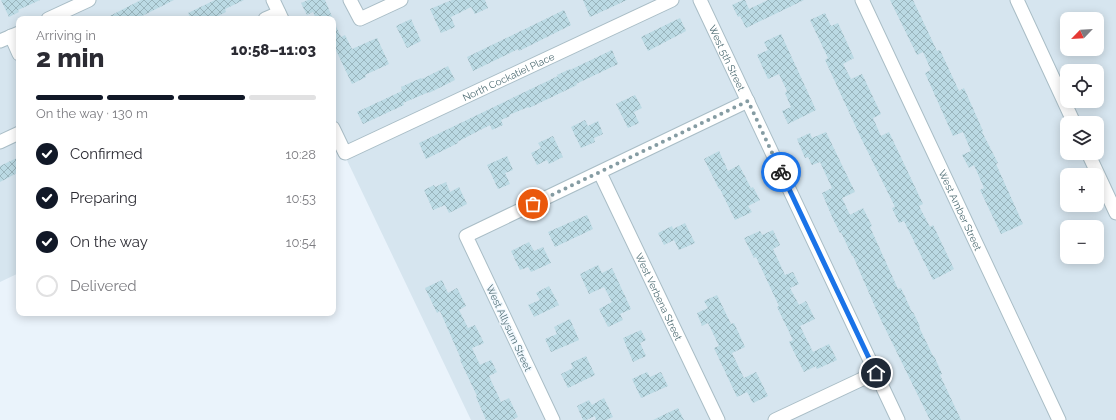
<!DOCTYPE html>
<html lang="en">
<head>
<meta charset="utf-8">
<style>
	body { margin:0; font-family:Raleway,sans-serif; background:#f2f2f3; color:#2b2b33; height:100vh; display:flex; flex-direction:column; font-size:15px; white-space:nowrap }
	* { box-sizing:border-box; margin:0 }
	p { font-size:13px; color:#7c7c81 }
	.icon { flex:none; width:22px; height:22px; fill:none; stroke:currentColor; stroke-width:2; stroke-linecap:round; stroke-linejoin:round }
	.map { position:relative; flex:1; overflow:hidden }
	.drawer { position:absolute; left:16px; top:16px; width:320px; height:300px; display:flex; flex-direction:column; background:#fff; border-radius:8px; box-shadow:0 2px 10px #0003 }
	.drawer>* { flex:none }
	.needle { width:26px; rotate:245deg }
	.buttons { position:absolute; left:1060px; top:12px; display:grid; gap:8px }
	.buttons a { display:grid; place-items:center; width:44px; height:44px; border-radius:8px; background:#fff; box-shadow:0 2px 10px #0003; font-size:20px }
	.pin { position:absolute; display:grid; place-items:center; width:34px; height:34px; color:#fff; margin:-17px; border:2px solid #fff; border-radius:50%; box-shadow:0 1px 4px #0007 }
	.courier { position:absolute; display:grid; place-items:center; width:40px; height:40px; margin:-20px; border:3px solid #1a73e8; border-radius:50%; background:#fff; color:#222; box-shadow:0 1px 5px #0007 }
	.overview em { font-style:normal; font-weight:800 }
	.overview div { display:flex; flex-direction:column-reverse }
	.overview { display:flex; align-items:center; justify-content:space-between; height:68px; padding:0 20px }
	h1 { font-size:26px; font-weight:800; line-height:30px }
	.bar { display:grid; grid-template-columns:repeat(4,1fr); gap:6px 4px; align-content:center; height:48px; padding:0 20px }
	.bar i { height:5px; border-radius:3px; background:#e1e1e2 }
	.bar .on { background:#111827 }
	.bar p { grid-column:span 4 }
	ol { padding:0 20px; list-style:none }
	li { display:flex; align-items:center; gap:12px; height:44px }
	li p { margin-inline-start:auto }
	li .icon { padding:4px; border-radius:50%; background:#111827; color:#fff; stroke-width:4 }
	li:last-child { color:#7c7c81 }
	li i { width:22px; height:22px; border:2px solid #e1e1e2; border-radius:50% }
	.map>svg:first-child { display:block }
	.residential { fill:#d6e5ef; fill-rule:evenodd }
	.building { fill:url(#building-cross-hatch) }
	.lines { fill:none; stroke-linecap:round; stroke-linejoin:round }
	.minor-casing { stroke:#a9bdc6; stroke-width:15 }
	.minor { stroke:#fff; stroke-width:13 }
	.done { stroke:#859ca3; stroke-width:4; stroke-dasharray:0 7.2 }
	.route { stroke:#1a73e8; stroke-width:5 }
	.labels { text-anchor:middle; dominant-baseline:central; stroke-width:3; stroke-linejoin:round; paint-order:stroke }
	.street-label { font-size:10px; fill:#4f6d74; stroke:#f1f8fe }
</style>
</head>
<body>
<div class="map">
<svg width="1116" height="420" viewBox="0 0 1116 420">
	<defs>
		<pattern id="building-cross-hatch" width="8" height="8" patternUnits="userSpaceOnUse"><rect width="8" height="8" fill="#bbdae4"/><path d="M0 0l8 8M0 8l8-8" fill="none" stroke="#9ab5bd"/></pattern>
	</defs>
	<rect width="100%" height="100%" fill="#eaf3fb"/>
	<!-- residential -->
	<path class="residential" d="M0 0H1116V420H471L333 131V19H19V273L0 282ZM1067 19H1097V49H1067ZM1067 71H1097V101H1067ZM1067 123H1097V153H1067ZM1067 175H1097V205H1067ZM1067 227H1097V257H1067Z"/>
	<!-- building -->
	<path class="building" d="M1 0H40L18 10 19 12 9 17Z
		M141 0H174L136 19H104Z
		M215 0H244L225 9 226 12 212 19H191L188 13Z
		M308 0H325L333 19H316L313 12 307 15 301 3Z
		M452 0H486H485L488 8 475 14 471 7 451 17 455 27 441 33 430 9Z
		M583 0H627L590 17Z
		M743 0H745L749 9 768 0H804L746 28 740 16 738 17 732 5Z
		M890 0H913L937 51 940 50 959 91 964 88 983 131 982 132 998 163 996 164 1023 224 1001 234 980 190 984 188 974 165 969 168 962 155 971 151 963 132 953 136 925 73 931 70 923 52 917 55Z
		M564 10 571 25 519 51 518 49 473 71 467 57Z
		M825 13 831 26 838 23 854 58 843 64 851 79 862 74 881 114 873 118 881 136 889 132 923 204 919 206 930 227 933 225 954 269 933 280 904 221 899 223 892 208 895 207 860 136 825 60 828 58 810 20Z
		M680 18 686 31 648 51 641 37Z
		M411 19 421 41 407 48 396 26Z
		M333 20 341 37 345 35 352 49 377 38 389 64 365 75 366 77 352 84 333 44Z
		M781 34 816 110 788 124 782 111 791 107 785 93 787 91 779 74 768 79 757 55 768 50 764 42Z
		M612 50 618 64 576 84 577 85 529 108 528 107 509 115 510 116 501 120 503 125 492 130 490 125 457 142 458 143 426 159 419 143 558 76 557 75 570 69V70Z
		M448 66 455 80 429 93V92L403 103 404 105 393 110 363 124 357 112 402 91 401 87 421 78 422 79Z
		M635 95 642 108 634 112 639 123 628 128 616 104Z
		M585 120 588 126 598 121 603 134 594 138 595 142 581 148 571 127Z
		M826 132 855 192 842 198 850 215 863 208 872 226 870 227 898 289 901 288 912 312H913L920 326 919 327 933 356H934L942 374 940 375 961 420H930L879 316 853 256H852L841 232 840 233 833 219 822 193 832 188 820 162 812 165 808 157 805 158 797 139 810 133 812 138Z
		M553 136 563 157 549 164 547 160 537 165 531 153 541 148 538 143Z
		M719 151 728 171 739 165 751 188 753 187 760 200 748 206 752 212 735 220 720 189H719L704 159Z
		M507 156 513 170 505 173 510 184 498 189 487 165Z
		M19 157V172L0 182V166Z
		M446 182 450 192 459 187 467 204 449 213 445 205 433 210 424 190 434 185 435 187Z
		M587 215 593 229 555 247 548 232Z
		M685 223 695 243 679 250 674 240 664 245 658 233 672 226 673 229Z
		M773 230 780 245 773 249 785 275 793 272 799 284 790 288 799 305 806 301 815 319 800 326 813 352 829 344 837 360 817 369 816 366 804 372 789 342 793 340 777 307 779 306 756 257 754 258 744 238 760 231 762 235Z
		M529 242 534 251 543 247 551 263 531 272 528 267 520 270 511 251Z
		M598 265 602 273 612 268 631 309 620 314 623 320 608 327 599 309 612 302 604 287 589 294 580 274Z
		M442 280 448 293 457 288 466 306 459 310 468 328 475 325 484 343 472 348 480 365 491 360 497 372 489 376 501 402 509 398 518 417 512 420H486L476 397 477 396 460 360 461 359 440 311 437 313 425 288Z
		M549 286 559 305 534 317 528 305 540 300 536 293Z
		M717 295 731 324 734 323 745 347 732 353 744 378 756 372 768 396 753 403 747 392 737 397 714 348 719 346 708 323 702 326 697 313 708 308 704 301Z
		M570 319 579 340 551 352 545 339 557 334 554 327Z
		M641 330 646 340 640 343 646 356 633 362 623 338Z
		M586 356 595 375 568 388 561 374 573 368 571 363Z
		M647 372 650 377 661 372 668 386 641 398 632 379Z
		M604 398 613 417 606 420H596L595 416 586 420H583L577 406 589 400 592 405Z
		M678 408 684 420H653Z"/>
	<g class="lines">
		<!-- minor casing -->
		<g class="minor-casing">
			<g id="minor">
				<path d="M273 0 282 19"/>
				<path d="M350 0 360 19 401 0"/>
				<path id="s1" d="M700 0 898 420"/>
				<path id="s2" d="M862 0 1059 420"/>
				<path d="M1017 0 1074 123"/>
				<path d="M48 19 89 0"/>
				<path d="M265 19 279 13"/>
				<path d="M11 36 19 54"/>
				<path d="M0 41 19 33"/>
				<path id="s3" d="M333 128 345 153 672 0"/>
				<path d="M0 142 19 133"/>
				<path d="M1088 153 1116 213"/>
				<path id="s4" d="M600 173 718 420"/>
				<path d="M553 420 466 236 748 101"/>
				<path d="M775 420 875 373"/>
			</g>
		</g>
		<!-- minor -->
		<use href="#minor" class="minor"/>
	</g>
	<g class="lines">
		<!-- done -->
		<path class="done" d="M533 204 748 101 781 172"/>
		<!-- route -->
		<path class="route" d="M781 172 876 373"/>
	</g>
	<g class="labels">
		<!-- street labels -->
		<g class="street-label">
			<text stroke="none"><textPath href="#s1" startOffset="64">West 5th Street</textPath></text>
			<text stroke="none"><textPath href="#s3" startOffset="208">North Cockatiel Place</textPath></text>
			<text stroke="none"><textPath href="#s2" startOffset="232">West Amber Street</textPath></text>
			<text stroke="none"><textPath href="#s4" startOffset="137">West Verbena Street</textPath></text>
			<text transform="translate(509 328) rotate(65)">West Allysum Street</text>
		</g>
	</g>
</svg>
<div class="buttons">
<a><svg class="needle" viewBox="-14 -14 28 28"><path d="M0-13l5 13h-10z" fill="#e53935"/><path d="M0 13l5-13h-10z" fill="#7c7c81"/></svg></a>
<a><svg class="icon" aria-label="locate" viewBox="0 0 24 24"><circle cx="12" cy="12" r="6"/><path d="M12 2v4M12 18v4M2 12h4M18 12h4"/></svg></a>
<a><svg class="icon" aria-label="layers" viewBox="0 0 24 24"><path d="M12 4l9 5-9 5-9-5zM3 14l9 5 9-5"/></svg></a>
<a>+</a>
<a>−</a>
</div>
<div class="pin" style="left:533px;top:204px;background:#ea580c"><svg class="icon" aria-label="bag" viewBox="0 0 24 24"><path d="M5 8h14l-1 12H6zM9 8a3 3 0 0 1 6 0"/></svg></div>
<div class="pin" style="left:876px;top:373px;background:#1f2937"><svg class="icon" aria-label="home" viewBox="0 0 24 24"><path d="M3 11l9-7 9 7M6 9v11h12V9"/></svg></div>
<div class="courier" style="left:781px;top:172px"><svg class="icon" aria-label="bike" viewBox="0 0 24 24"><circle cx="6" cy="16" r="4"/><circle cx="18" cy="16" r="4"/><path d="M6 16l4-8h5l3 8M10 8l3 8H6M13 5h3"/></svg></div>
<section class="drawer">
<div class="overview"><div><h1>2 min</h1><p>Arriving in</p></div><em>10:58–11:03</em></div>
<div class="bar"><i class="on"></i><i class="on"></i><i class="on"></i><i></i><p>On the way · 130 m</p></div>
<ol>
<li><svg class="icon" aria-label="check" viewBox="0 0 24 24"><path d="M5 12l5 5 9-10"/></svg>Confirmed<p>10:28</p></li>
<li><svg class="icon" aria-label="check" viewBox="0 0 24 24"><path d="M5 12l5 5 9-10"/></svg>Preparing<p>10:53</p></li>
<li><svg class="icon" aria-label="check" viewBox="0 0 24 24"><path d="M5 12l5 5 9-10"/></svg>On the way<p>10:54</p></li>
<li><i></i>Delivered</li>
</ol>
</section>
</div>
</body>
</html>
